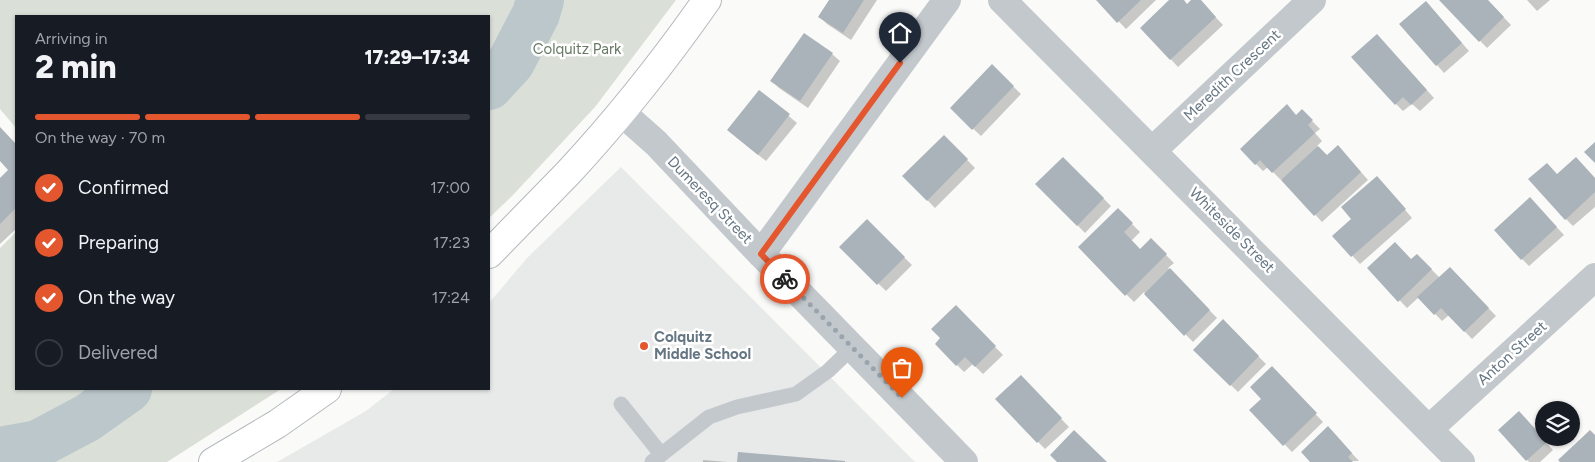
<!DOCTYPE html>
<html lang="en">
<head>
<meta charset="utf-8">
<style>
	body { margin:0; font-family:Figtree,sans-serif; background:#242831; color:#f1f3f6; height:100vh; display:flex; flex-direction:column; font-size:19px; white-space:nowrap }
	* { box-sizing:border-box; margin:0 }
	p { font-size:16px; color:#9ea1a6 }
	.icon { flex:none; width:28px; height:28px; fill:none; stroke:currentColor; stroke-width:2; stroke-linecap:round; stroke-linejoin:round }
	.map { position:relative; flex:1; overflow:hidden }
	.side { position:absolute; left:15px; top:15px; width:475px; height:375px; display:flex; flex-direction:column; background:#171b24; border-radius:0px; box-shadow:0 1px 4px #0004 }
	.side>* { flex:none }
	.buttons { position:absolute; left:1535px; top:401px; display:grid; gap:10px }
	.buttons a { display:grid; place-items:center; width:45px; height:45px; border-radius:50%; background:#171b24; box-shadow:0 1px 4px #0004; font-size:25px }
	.pin { position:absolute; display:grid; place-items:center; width:42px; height:42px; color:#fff; margin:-51px -21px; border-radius:50% 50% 50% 0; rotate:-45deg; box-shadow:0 0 5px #0007 }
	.pin .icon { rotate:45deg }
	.courier { position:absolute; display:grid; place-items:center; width:50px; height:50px; margin:-25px; border:4px solid #e4572e; border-radius:50%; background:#fff; color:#222; box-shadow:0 1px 6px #0007 }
	.head em { font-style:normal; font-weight:800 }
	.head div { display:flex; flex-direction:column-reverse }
	.head { display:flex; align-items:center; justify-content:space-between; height:85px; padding:0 20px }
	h1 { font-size:32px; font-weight:800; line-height:38px }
	.bar { display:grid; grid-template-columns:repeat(4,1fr); gap:8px 5px; align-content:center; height:60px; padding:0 20px }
	.bar i { height:6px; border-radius:4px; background:#363941 }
	.bar .active { background:#e4572e }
	.bar p { grid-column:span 4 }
	ol { padding:0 20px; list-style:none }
	li { display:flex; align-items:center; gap:15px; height:55px }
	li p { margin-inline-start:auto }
	li .icon { padding:5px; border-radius:50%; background:#e4572e; color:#fff; stroke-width:4 }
	li:last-child { color:#9ea1a6 }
	li i { width:28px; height:28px; border:2px solid #363941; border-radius:50% }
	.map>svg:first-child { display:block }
	.built { fill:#e8e9e9 }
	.green { fill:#dadfd7 }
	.shadow { fill:#0003 }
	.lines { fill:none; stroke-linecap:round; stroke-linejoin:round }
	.river { stroke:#bbc7cb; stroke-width:48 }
	.building { fill:#aab3b9 }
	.secondary-casing { stroke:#b3babf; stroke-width:30 }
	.service { stroke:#c3c8cc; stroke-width:15 }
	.minor { stroke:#c3c8cc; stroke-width:28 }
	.secondary { stroke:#fff; stroke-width:28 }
	.done { stroke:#99a4ac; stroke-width:5; stroke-dasharray:0 9 }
	.route { stroke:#e4572e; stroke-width:6 }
	.poi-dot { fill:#e4572e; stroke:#fff; stroke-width:2 }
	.labels { text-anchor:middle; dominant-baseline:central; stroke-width:5; stroke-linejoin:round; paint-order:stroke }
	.park-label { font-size:15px; fill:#687a64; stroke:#fff }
	.street-label { font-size:15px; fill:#657683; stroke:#fff }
	.poi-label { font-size:15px; font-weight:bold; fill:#657683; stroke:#fff; text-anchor:start }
</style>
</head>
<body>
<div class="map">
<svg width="1595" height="462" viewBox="0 0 1595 462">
	<rect width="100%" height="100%" fill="#fafaf8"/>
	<!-- built -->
	<path class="built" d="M621 167 915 462H277L366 411 394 389H489V303L527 258Z"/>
	<!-- green -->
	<path class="green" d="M0 0H676L595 107 513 195 489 218V16H16V128L0 109Z
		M16 232V389H281L167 462H0V248Z"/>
	<!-- shadow -->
	<path class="shadow" d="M830 0H877L851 40 827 24 819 16Z
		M1098 0H1156L1126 29Z
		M1171 0H1183L1187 5 1193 0H1199L1223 25 1178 67 1142 28Z
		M1441 0H1487L1511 25 1487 48Z
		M1527 0H1550L1537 11Z
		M1433 10 1469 51 1444 73 1437 65Z
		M1384 43 1434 98 1420 111 1412 104 1403 111 1396 104Z
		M832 54 840 61 808 108 779 88 772 81Z
		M992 66 1021 94 981 136 951 108Z
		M759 91 797 123 766 161 736 137Z
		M1302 111 1320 129 1315 133 1322 141 1317 146 1327 156 1345 154 1368 180 1322 222 1282 179 1281 180 1268 167 1263 171 1241 149 1296 116Z
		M0 128 16 145V229L0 244V179L10 170 0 159Z
		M944 136 975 168 935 208 904 176Z
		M1063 158 1111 206 1085 233 1037 184Z
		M1557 175 1595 179V207L1573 226 1566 219Z
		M1384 185 1412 218 1360 264 1334 236 1353 219Z
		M1537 206 1564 235 1529 266 1522 259Z
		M1118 210 1140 232 1131 241 1140 250 1151 240 1174 263 1168 268 1217 318 1193 342 1144 292 1134 302 1080 248Z
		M867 221 912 265 886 291 841 247Z
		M1417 255 1440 278 1450 268 1496 316 1472 339 1449 315 1442 321 1419 297 1407 308 1369 268 1412 261Z
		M956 307 1003 355 983 374 973 364 964 372 936 344 942 339Z
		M1223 321 1266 364 1238 392 1195 350Z
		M1272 368 1323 422 1292 452 1251 410 1262 399Z
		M1021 377 1069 427 1045 449 997 400Z
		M1526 421 1553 450 1540 462H1529L1500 430Z
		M1336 436 1359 461 1312 462Z
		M703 460 728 462H703Z"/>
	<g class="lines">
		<!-- river -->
		<path class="river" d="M489 86 511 62 536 14 540 0
			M0 451 38 444 87 418 128 389"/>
	</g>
	<!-- building -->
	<path class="building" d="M829 0H864L843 33 818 17Z
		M1096 0H1141L1117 23Z
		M1169 0H1184L1187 4 1191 0H1201L1216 17 1170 60 1140 28Z
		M1439 0H1488L1504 17 1479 42Z
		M1426 1 1462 43 1436 66 1399 24Z
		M804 33 833 53 800 101 770 81Z
		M1377 34 1427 90 1411 105 1403 97 1395 105 1351 57Z
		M992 64 1014 86 972 130 950 108Z
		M759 90 790 114 758 155 727 130Z
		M1287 104 1296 115 1302 109 1313 120 1308 125 1315 133 1272 173 1260 160 1255 165 1240 149Z
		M0 127 16 144V208L0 224V178L8 170 0 161Z
		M944 135 968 159 927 201 902 176Z
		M1595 142V163L1584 152Z
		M1338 145 1361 172 1314 216 1281 180 1318 146 1327 155Z
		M1063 157 1104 198 1077 226 1035 184Z
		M1576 157 1595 178V192L1565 220 1528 179 1547 163 1557 174Z
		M1377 176 1406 209 1351 257 1332 236 1351 219 1341 207Z
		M1530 197 1557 227 1521 260 1494 230Z
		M1118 208 1133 223 1124 232 1140 249 1151 238 1167 254 1125 296 1078 247Z
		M867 219 905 257 877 285 839 247Z
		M1395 242 1411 259 1417 254 1432 269 1398 302 1367 268Z
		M1450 267 1489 308 1464 332 1441 308 1434 315 1417 297Z
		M1170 268 1210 310 1184 336 1144 294Z
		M956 305 996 346 975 367 965 357 956 366 935 344 940 338 931 329Z
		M1223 319 1259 356 1230 386 1193 350Z
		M1272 366 1317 413 1283 446 1249 410 1261 399 1250 387Z
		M1021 375 1062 418 1037 443 995 399Z
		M1519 411 1547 442 1526 461 1498 430Z
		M1328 426 1352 453 1348 457 1353 462H1310L1301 452Z
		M1074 430 1107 462H1057L1050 455Z
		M1590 430 1595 435V462H1560L1558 460Z
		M738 452 845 461V462H737Z"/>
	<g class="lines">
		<!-- secondary casing -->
		<g class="secondary-casing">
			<path id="secondary" d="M489 254C515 227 542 200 569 172 619 118 665 60 707 0
				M213 462 277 424 327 389"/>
		</g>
		<!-- service -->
		<path class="service" d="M621 404 661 454
			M652 462 709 417 737 407 796 394 828 371 852 348"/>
		<!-- minor -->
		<path class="minor" d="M1002 0 1461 462
			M621 112 656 143 761 254 964 462
			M1153 150 1312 0
			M761 254 947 0
			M1429 429 1595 277"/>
		<!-- secondary -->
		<use href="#secondary" class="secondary"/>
	</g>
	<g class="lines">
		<!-- done -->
		<path class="done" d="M785 279 902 398"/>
		<!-- route -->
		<path class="route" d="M785 279 761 254 900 63"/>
	</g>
	<!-- markers -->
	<circle class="poi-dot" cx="644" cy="346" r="5"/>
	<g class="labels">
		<!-- park labels -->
		<g class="park-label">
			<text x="577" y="49">Colquitz Park</text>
		</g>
		<!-- street labels -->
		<g class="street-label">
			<text transform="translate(1232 75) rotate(-43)">Meredith Crescent</text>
			<text transform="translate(710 200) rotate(46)">Dumeresq Street</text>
			<text transform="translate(1232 230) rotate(45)">Whiteside Street</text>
			<text transform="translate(1512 353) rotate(-42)">Anton Street</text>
		</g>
		<!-- poi labels -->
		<g class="poi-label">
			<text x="654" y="337">Colquitz<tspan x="654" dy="17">Middle School</tspan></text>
		</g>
	</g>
</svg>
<div class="buttons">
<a><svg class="icon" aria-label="layers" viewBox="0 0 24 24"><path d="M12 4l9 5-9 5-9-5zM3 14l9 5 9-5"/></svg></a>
</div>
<div class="pin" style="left:902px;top:398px;background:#ea580c"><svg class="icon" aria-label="bag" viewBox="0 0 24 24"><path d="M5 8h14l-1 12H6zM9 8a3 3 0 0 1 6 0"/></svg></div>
<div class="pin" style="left:900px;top:63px;background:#1f2937"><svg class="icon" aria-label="home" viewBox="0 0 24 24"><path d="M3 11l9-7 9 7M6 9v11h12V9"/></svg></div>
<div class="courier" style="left:785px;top:279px"><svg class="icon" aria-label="bike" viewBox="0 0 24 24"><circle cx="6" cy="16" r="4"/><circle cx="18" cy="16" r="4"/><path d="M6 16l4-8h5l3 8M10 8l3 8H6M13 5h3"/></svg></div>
<section class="side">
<div class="head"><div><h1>2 min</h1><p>Arriving in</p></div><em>17:29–17:34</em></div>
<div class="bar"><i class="active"></i><i class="active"></i><i class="active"></i><i></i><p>On the way · 70 m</p></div>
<ol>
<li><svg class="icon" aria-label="check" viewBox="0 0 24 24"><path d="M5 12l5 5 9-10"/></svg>Confirmed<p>17:00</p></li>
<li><svg class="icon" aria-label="check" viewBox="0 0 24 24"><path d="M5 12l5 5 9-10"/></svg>Preparing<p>17:23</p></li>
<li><svg class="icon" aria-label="check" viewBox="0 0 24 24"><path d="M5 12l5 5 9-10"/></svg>On the way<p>17:24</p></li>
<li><i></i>Delivered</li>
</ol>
</section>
</div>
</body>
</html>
